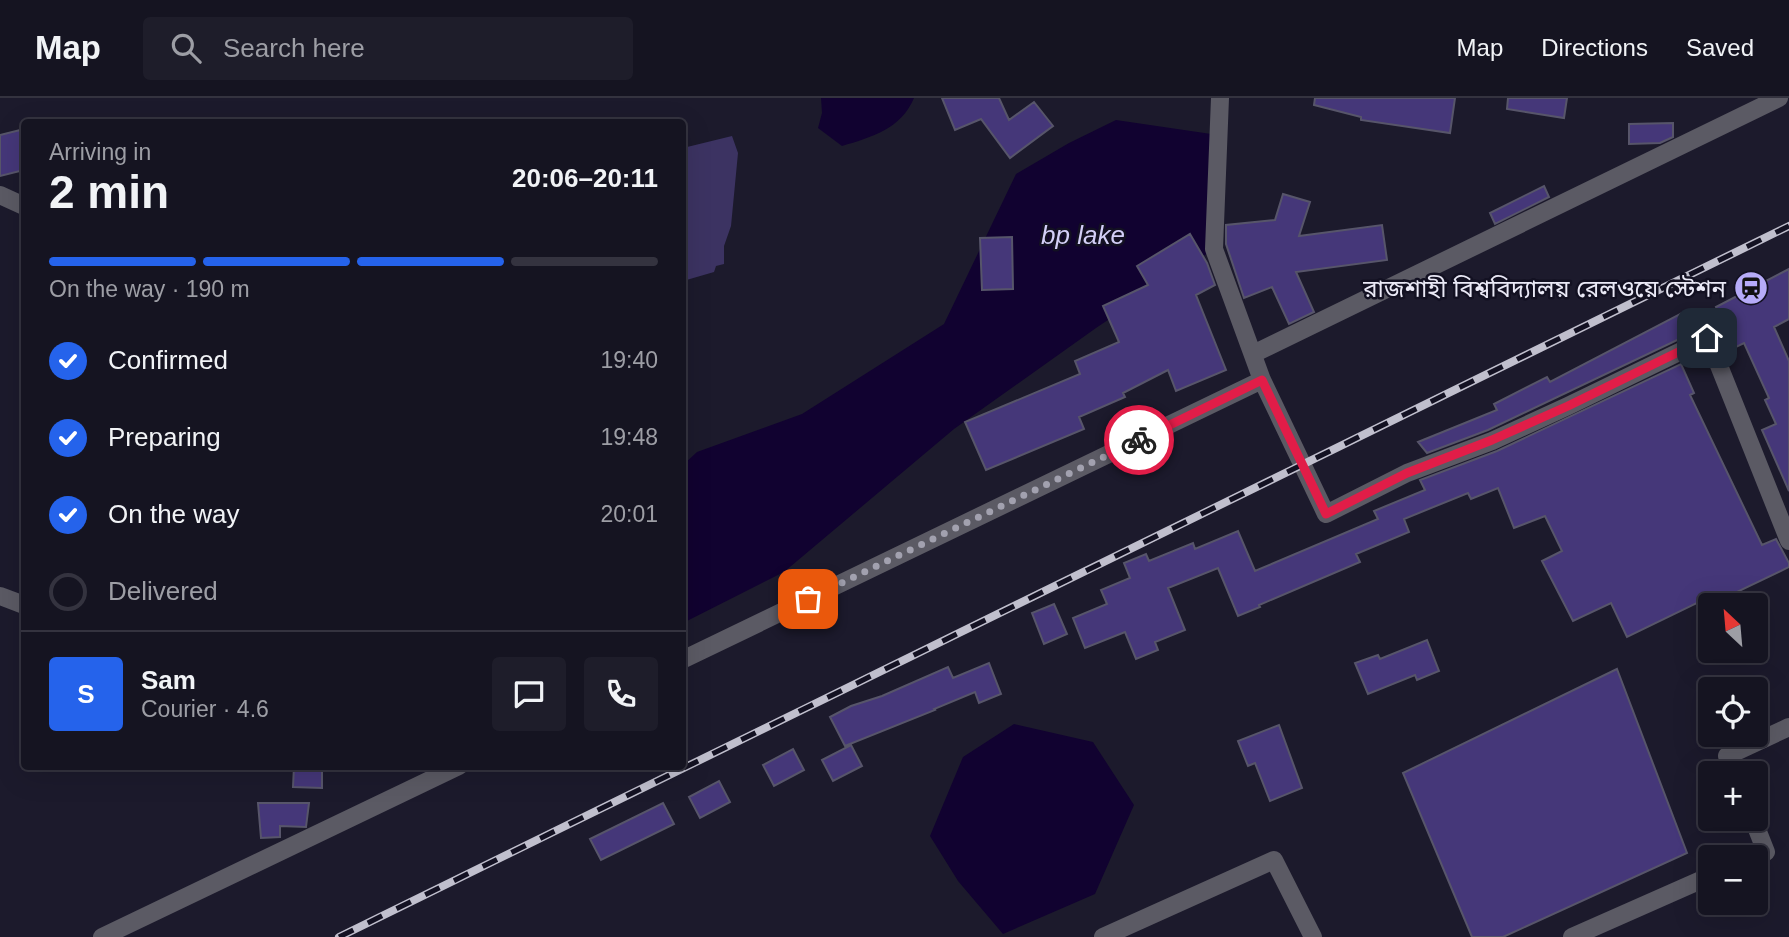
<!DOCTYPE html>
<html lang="en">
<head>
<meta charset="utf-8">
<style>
	body { margin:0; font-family:Helvetica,"Noto Sans Bengali",sans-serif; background:#1e1d2a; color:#f1f3f6; height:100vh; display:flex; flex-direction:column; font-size:26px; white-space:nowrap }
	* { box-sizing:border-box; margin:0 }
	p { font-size:23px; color:#9d9ea5 }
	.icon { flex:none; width:38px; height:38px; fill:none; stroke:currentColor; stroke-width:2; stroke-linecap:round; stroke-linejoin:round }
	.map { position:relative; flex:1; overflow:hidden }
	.drawer { position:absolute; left:21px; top:21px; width:665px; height:651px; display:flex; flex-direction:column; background:#151421; border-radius:7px; box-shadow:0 7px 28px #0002,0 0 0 2px #34333f }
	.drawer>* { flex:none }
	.needle { width:46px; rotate:334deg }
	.buttons { position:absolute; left:1698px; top:495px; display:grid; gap:14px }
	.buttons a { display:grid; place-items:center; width:70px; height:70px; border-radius:7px; background:#151421; box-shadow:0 7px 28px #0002,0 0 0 2px #34333f; font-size:35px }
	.pin { position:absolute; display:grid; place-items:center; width:60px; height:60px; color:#fff; margin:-30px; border-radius:14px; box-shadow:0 4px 10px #0006 }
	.courier { position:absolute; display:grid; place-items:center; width:70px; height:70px; margin:-35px; border:5px solid #e11d48; border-radius:50%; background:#fff; color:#222; box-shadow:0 2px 9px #0007 }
	.summary em { font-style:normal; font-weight:700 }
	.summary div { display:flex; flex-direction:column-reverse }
	.summary { display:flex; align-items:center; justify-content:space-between; height:119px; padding:0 28px }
	h1 { font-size:46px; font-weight:700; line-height:52px }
	.bar { display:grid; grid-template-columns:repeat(4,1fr); gap:10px 7px; align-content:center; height:84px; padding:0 28px }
	.bar i { height:9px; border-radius:5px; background:#34333f }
	.bar .current { background:#2563eb }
	.bar p { grid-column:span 4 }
	.line { display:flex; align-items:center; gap:18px; padding:0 28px; border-top:2px solid #34333f }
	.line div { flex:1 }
	.round { display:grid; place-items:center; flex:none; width:74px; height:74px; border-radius:7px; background:#1e1d2a }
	ol { padding:0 28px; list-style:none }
	li { display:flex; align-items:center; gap:21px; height:77px }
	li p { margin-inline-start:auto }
	li .icon { padding:7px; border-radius:50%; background:#2563eb; color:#fff; stroke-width:4 }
	li:last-child { color:#9d9ea5 }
	li i { width:38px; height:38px; border:4px solid #34333f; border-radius:50% }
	header { display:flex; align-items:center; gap:42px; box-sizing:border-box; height:98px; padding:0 35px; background:#151421; border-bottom:2px solid #34333f }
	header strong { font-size:33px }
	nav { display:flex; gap:38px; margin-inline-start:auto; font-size:24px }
	.search { width:490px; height:63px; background:#1e1d2a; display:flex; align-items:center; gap:18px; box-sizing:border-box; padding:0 24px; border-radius:7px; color:#9d9ea5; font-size:26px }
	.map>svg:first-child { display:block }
	.green { fill:#3c3362 }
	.water { fill:#110230 }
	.building { fill:#453779; stroke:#57556a; stroke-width:2 }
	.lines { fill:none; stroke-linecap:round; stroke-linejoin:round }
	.street { stroke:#5b5a64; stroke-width:18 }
	.rail-casing { stroke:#c0bfcd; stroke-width:8 }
	.rail { stroke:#131122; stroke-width:5; stroke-dasharray:16; stroke-linecap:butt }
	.done { stroke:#a2a1af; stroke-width:7; stroke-dasharray:0 12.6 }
	.route { stroke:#e11d48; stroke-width:9 }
	.labels { text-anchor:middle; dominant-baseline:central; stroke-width:5; stroke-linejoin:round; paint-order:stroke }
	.poi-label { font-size:24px; fill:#eae9f6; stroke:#131122; text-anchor:end }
	.water-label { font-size:26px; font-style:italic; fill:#d3cff7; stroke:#131122 }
</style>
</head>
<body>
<header>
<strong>Map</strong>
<div class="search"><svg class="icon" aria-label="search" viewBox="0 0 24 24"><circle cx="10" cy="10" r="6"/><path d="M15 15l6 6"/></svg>Search here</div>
<nav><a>Map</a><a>Directions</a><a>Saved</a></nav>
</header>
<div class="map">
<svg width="1789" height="839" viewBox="0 0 1789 839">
	<rect width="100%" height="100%" fill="#1c1a2c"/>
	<!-- green -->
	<path class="green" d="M732 38 738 55 731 128 724 148V166L716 168 714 174 683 183V50Z"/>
	<!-- water -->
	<path class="water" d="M821 0H914C901 31 872 39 842 48L818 30 822 15Z
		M1116 22 1218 37 1214 151 1096 230 954 331 784 474 683 525V367L697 354 802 316 944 226 1016 76 1069 45Z
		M1014 626 1093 644 1134 707 1095 796 1003 836 958 783 930 738 963 659Z"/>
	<!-- building -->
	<path class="building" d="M942 0H999L1009 22 1034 4 1053 28 1010 60 981 21 955 32Z
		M1315 0H1455L1450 35 1361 22V19L1314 7Z
		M1508 0H1567L1564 20 1507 11Z
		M1673 25V39L1660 45 1629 46V26Z
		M24 31V72L0 78V37Z
		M1544 88 1549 99 1495 126 1490 115Z
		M1283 96 1310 104 1299 138 1382 127 1387 162 1296 174 1314 214 1289 226 1272 189 1244 200 1226 146V127L1275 122Z
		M1190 136 1207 165 1215 187 1196 197 1226 272 1176 293 1168 272 1123 295 1125 299 1079 319 1084 331 986 372 965 324 1080 276 1075 263 1119 244 1103 208 1148 187 1137 168Z
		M1012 139 1013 191 982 192 980 140Z
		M1789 171V221L1774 229 1789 263V393L1762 332 1776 326 1765 302 1769 300 1744 245 1736 249 1716 209Z
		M1682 215 1692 235 1488 332 1427 355 1418 344 1497 312 1494 306 1547 279 1550 284Z
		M1681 266 1694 295 1690 297 1762 447 1776 441 1789 465V469L1712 506 1709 499 1627 539 1611 505 1573 523 1542 463 1562 453 1545 418 1514 430 1498 390 1471 401 1468 395 1404 421 1409 434 1356 456 1360 464 1259 507 1260 509 1238 518 1218 470 1168 490 1185 532 1155 544 1158 552 1136 561 1125 534 1085 550 1073 520 1107 506 1101 492 1130 480 1124 465 1146 456 1149 463 1193 445 1195 451 1238 433 1255 473 1378 421 1374 413 1425 392 1420 382 1497 353Z
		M1054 506 1067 536 1044 546 1032 515Z
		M1427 542 1439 573 1417 582 1415 577 1368 596 1355 565 1378 557 1380 561Z
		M989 565 1001 596 979 605 975 594 934 611 935 612 845 648 830 619 851 608 882 598 948 569 953 580Z
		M1617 571 1687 755 1503 839H1472L1403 675Z
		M1279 627 1302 690 1270 703 1255 665 1248 668 1238 643Z
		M851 647 862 668 833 683 822 662Z
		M793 651 804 672 774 688 763 667Z
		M294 668H322V690L293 689Z
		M719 683 730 704 700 720 689 699Z
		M258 705H309L306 729 280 728V739L261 740Z
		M663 705 674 726 601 762 590 741Z"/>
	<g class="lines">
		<!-- street -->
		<path class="street" d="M1220 0 1214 151 1262 282 1326 416 1407 375 1492 343 1568 308 1708 240 1789 443
			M0 97 24 108
			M1253 256 1779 0
			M0 498 24 507
			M682 562 1262 282
			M1735 676 1727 658 1789 629
			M1753 721 1766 754 1753 760
			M102 839 459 668
			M1103 839 1274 762 1313 839
			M1572 839 1710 778"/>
		<!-- rail casing -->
		<g class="rail-casing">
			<path id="rail" d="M339 839 1789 128"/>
		</g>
		<!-- rail -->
		<use href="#rail" class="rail"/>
	</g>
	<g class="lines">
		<!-- done -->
		<path class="done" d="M808 501 1139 342"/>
		<!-- route -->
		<path class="route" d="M1139 342 1262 282 1326 416 1407 375 1492 342 1568 308 1707 240"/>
	</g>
	<!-- icons -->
	<defs>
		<g id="station-disc" transform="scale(1.75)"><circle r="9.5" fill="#b6abf8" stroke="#131122"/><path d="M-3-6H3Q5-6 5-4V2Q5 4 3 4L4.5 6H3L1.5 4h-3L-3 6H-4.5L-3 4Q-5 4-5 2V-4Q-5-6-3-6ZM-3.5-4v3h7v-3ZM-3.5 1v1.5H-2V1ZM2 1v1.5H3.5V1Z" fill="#111"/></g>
	</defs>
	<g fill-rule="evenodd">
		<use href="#station-disc" x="1751" y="190"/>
	</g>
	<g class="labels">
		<!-- poi labels -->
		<g class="poi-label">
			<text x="1726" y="190">রাজশাহী বিশ্ববিদ্যালয় রেলওয়ে স্টেশন</text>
		</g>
		<!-- water labels -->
		<g class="water-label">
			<text x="1083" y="137">bp lake</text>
		</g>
	</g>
</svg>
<div class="buttons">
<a><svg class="needle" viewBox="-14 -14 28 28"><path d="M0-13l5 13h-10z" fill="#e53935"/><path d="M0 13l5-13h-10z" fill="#9d9ea5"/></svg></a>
<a><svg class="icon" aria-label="locate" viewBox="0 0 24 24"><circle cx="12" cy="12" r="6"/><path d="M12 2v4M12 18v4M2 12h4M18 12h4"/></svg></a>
<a>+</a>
<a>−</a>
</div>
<div class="pin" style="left:808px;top:501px;background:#ea580c"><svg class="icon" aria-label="bag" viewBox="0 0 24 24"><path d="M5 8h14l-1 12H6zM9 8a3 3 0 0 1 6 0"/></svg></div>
<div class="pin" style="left:1707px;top:240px;background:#1f2937"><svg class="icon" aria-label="home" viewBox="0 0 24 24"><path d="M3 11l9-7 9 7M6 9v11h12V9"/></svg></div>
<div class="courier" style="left:1139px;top:342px"><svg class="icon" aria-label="bike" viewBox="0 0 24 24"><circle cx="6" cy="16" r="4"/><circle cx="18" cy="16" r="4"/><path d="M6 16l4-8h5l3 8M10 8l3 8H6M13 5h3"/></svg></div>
<section class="drawer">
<div class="summary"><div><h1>2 min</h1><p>Arriving in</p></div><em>20:06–20:11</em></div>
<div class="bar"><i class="current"></i><i class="current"></i><i class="current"></i><i></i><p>On the way · 190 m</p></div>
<ol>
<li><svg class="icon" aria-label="check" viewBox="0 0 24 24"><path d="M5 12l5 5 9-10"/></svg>Confirmed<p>19:40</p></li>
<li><svg class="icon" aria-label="check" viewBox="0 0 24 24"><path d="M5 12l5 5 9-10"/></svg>Preparing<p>19:48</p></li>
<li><svg class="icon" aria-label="check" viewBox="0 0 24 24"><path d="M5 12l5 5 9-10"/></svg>On the way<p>20:01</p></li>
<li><i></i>Delivered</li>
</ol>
<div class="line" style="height:126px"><b class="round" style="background:#2563eb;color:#fff">S</b><div><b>Sam</b><p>Courier · 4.6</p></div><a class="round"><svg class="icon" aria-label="chat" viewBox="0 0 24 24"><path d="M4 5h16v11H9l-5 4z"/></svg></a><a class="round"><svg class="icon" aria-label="phone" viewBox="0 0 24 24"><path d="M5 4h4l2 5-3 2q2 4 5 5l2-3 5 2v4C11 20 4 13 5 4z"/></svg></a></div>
</section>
</div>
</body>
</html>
